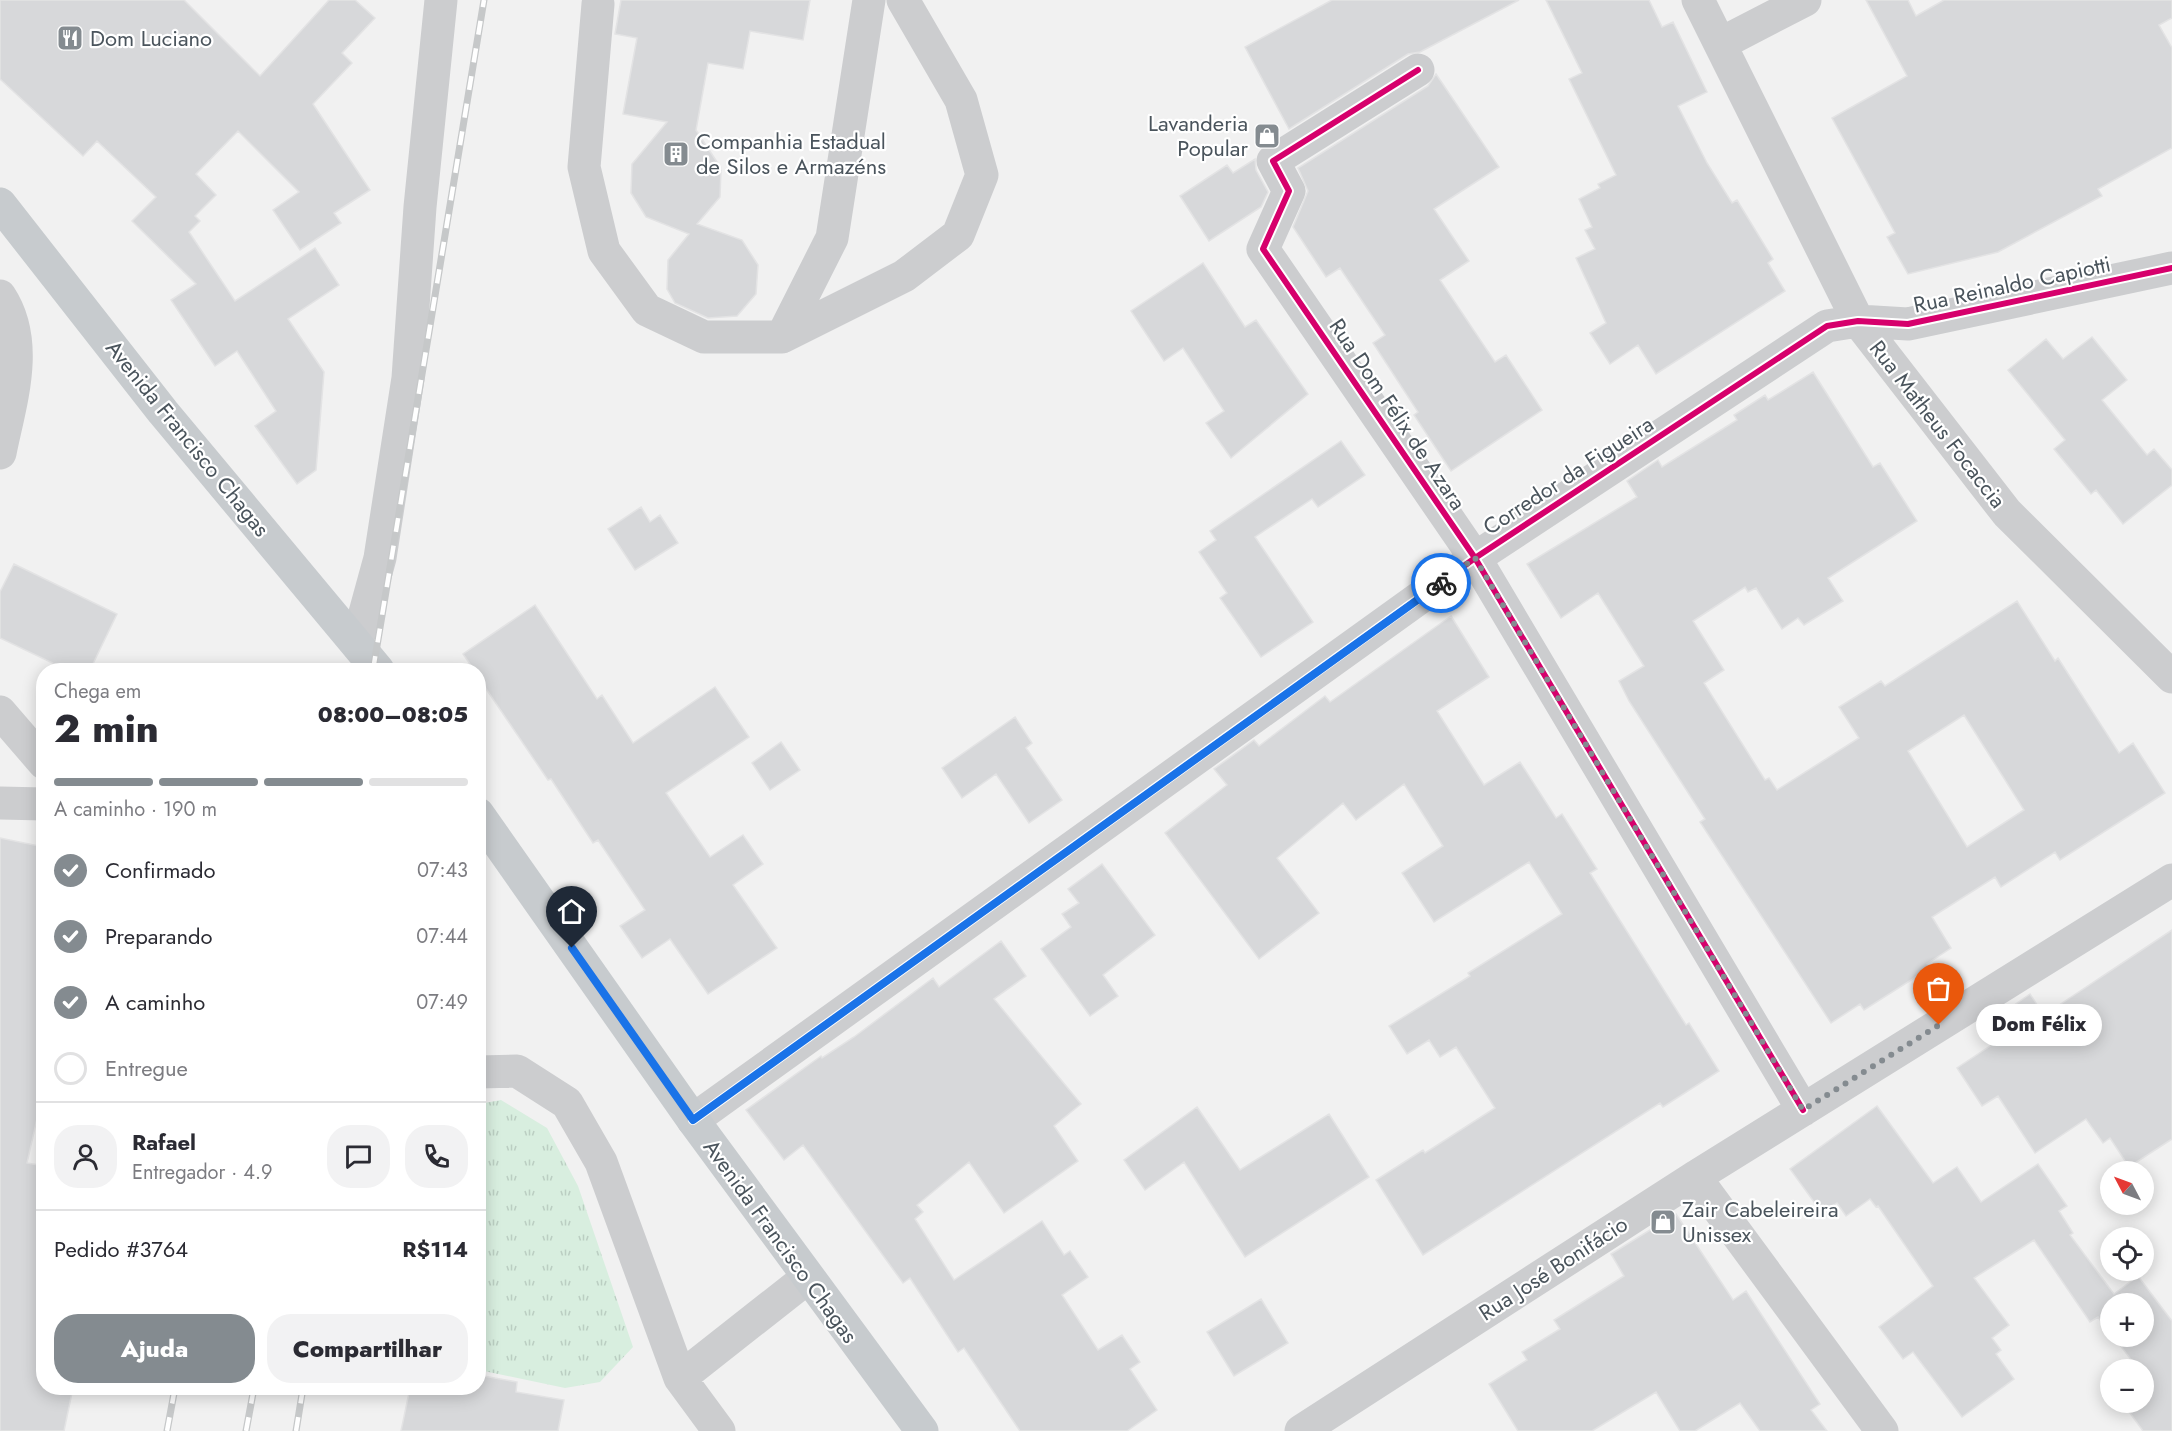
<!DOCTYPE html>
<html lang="pt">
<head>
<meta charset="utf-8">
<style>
	body { margin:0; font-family:Jost,sans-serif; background:#f2f2f3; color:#2b2b33; height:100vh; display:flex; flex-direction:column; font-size:22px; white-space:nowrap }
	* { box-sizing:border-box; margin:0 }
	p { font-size:20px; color:#7c7c81 }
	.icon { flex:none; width:33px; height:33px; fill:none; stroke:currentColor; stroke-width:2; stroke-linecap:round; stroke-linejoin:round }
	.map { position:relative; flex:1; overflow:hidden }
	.side { position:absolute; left:36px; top:663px; width:450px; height:732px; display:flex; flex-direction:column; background:#fff; border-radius:24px; box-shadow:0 3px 15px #0003 }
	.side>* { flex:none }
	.needle { width:39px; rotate:311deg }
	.controls { position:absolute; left:2100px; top:1161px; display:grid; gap:12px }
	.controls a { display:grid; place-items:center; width:54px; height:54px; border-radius:50%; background:#fff; box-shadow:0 3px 15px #0003; font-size:30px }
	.pin { position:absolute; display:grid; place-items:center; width:51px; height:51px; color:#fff; margin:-62px -26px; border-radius:50% 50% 50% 0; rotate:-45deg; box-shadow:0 0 6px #0007 }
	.pin .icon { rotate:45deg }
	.courier { position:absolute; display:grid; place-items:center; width:60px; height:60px; margin:-30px; border:4px solid #1a73e8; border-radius:50%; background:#fff; color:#222; box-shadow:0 2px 8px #0007 }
	.bubble { position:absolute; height:42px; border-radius:21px; background:#fff; box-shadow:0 3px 15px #0003; font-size:20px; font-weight:800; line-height:42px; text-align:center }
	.summary em { font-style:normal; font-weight:800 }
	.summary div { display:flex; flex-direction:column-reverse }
	.summary { display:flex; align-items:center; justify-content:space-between; height:102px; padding:0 18px }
	h1 { font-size:39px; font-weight:800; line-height:45px }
	.bar { display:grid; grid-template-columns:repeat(4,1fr); gap:9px 6px; align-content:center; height:72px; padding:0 18px }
	.bar i { height:8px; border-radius:4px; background:#e1e1e2 }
	.bar .active { background:#848b90 }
	.bar p { grid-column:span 4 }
	.line { display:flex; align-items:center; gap:15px; padding:0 18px; border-top:2px solid #e1e1e2 }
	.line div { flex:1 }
	.round { display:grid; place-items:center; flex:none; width:63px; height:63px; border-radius:24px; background:#f2f2f3 }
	ol { padding:0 18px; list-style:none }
	li { display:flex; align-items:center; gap:18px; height:66px }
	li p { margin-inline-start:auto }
	li .icon { padding:6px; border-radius:50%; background:#848b90; color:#fff; stroke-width:4 }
	li:last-child { color:#7c7c81 }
	li i { width:33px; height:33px; border:3px solid #e1e1e2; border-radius:50% }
	.cta { display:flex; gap:12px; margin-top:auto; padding:12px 18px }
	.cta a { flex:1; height:69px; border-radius:24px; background:#848b90; color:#fff; font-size:24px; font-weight:800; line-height:69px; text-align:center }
	.cta a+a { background:#f2f2f3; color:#2b2b33 }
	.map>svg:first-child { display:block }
	.grass { fill:url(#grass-tufts) }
	.building { fill:#d7d8da; stroke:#e3e3e4; stroke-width:1.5; fill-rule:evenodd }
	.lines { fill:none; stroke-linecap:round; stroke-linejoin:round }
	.minor { stroke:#cccdcf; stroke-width:33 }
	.major { stroke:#c7cbce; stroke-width:33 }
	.rail-casing { stroke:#c6c8c9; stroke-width:7 }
	.rail { stroke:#fff; stroke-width:4.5; stroke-dasharray:14; stroke-linecap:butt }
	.cycleway-casing { stroke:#fff; stroke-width:10 }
	.cycleway { stroke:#d6006c; stroke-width:6 }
	.done { stroke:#848b90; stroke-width:6; stroke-dasharray:0 10.8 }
	.route { stroke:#1a73e8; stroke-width:8 }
	.labels { text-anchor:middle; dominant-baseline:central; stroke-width:4.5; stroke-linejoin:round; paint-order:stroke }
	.poi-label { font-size:22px; fill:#4a545c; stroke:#fff; text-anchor:start }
	.street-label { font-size:22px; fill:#4a545c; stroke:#fff }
</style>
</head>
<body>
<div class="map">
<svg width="2172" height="1431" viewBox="0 0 2172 1431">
	<defs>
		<pattern id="grass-tufts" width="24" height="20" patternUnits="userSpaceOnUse" patternTransform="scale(1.5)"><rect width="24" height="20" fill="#d8eedf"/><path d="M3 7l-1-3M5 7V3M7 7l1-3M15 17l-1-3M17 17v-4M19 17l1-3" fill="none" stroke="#bbcec2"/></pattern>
	</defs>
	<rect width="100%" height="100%" fill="#f1f1f1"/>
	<!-- grass -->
	<path class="grass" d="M501 1100 547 1128 578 1186 633 1347 600 1382 565 1388 479 1370V1104Z"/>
	<!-- building -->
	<path class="building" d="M0 0H184L260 76 329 0H355L375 18 342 53 352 63 313 104 370 190 334 213 341 223 300 250 273 210 299 192 238 131 196 174 216 195 195 216 200 221 189 232 235 301 315 248 339 285 288 319 324 372 316 470 297 484 255 426 276 411 237 351 215 366 171 300 196 284 132 221 156 197 97 141 83 156 0 79Z
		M621 0H810L803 40 750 31 743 69 708 63 696 130 721 168 720 197 697 224 742 240 758 265 756 294 737 316 708 318 675 303 667 289 668 260 689 234 646 217 631 193 632 164 667 122 623 114 637 38 615 34Z
		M1332 0H1519L1420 52 1408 54 1289 129 1245 47Z
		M1546 0H1649L1662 27 1673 22 1707 92 1678 106 1707 163 1732 203 1737 200 1773 259 1768 263 1785 291 1656 374 1638 345 1610 364 1590 333 1606 323 1576 258 1595 249 1585 230 1592 227 1579 199 1600 188 1598 184 1616 175 1569 79 1582 73Z
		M1866 0H1908L1916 16 1944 0H2172V18L2159 25 2172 48V148L2098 189 2102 196 1998 252 1908 274 1887 237 1895 233 1832 118 1907 76Z
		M1436 74 1499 167 1434 209 1469 261 1440 280 1495 362 1506 355 1542 410 1451 471 1414 415 1418 412 1373 343 1385 335 1340 268 1326 277 1293 227 1308 191 1298 168 1428 86Z
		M1255 159 1256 170 1268 192 1261 207 1209 241 1180 196 1227 165 1233 173Z
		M1203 263 1245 327 1256 320 1308 394 1231 458 1206 423 1224 411 1183 348 1164 361 1131 311Z
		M2092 337 2127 380 2102 400 2147 455 2154 449 2172 470V485L2123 524 2096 490 2091 494 2054 449 2065 440 2008 370 2046 339 2063 359Z
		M1813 372 1873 467 1880 463 1917 521 1828 578 1843 601 1804 625 1798 618 1782 629 1756 588 1748 592 1745 587 1693 621 1724 670 1704 683 1765 780 1769 778 1777 790 1859 738 1839 707 1881 681 1885 686 2017 601 2055 661 2058 658 2119 753 2133 743 2165 793 2060 860 2055 852 2001 887 1995 877 1932 917 1951 948 1927 964 1930 968 1864 1010 1860 1004 1831 1023 1700 822 1705 819 1629 701 1619 681 1644 666 1598 593 1561 618 1527 564 1637 497 1627 481 1658 460 1662 467 1737 420 1734 415 1765 395 1768 400ZM1964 715 2024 810 1967 847 1908 751Z
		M1341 441 1365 475 1318 507 1312 499 1255 537 1313 622 1261 657 1220 598 1227 593 1199 552 1216 540 1210 531Z
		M641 507 650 522 660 515 678 543 635 570 608 529Z
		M14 564 117 614 90 670H67L0 638V592Z
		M535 605 597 699 602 695 633 743 715 687 749 737 666 793 710 857 743 835 763 864 733 885 777 948 708 994 670 939 642 958 620 926 645 910 598 840 593 843 551 779 548 780 478 677V670H474L463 654Z
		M1451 616 1489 677 1437 711 1484 785 1520 762 1556 818 1562 814 1597 869 1590 873 1686 1025 1689 1023 1719 1071 1663 1107 1660 1103 1423 1255 1376 1180 1423 1150 1425 1153 1495 1108 1456 1047 1440 1057 1429 1040 1407 1054 1389 1026 1470 976 1468 973 1562 914 1529 862 1434 922 1402 873 1443 846 1404 784 1356 820 1343 803 1277 858 1319 913 1259 959 1165 833 1227 785 1214 769 1254 740 1259 746 1325 696 1330 702Z
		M1015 717 1032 743 1026 748 1062 800 1029 823 996 774 962 798 942 768Z
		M781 742 800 770 770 790 752 763Z
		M0 838 44 847V1088L27 1163 44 1166V1388H73L64 1431H0Z
		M1102 864 1155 935 1103 975 1118 996 1090 1016 1041 949 1071 927 1062 914 1079 903 1068 889Z
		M2172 930V1139L2129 1167 2110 1138 2103 1143 2086 1119 2035 1153 1998 1096 1982 1106 1957 1068 2011 1032 2000 1015 2030 994 2044 1015Z
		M1001 941 1026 976 994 999 1081 1104 1054 1126 1078 1161 1004 1213 969 1162 917 1205 923 1212 915 1219 954 1280 1042 1221 1064 1255 1070 1251 1088 1277 1062 1295 1098 1350 1122 1335 1140 1362 1130 1369 1157 1410 1127 1431H1020L964 1348 958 1352 910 1278 903 1283 803 1145 784 1160 746 1110 821 1056 822 1058 854 1037 933 978 939 987Z
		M1877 1106 1933 1183 1957 1167 1981 1202 2038 1164 2067 1206 2059 1211 2073 1233 2070 1235 2114 1294 2138 1276 2172 1321V1431H2143L2122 1402H2144V1370H2131L2136 1366 2113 1336H2144V1304H2110V1333L2098 1317 2090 1322 2034 1240 1974 1278 2009 1325 1992 1338 2001 1350 1996 1354 2014 1379 1962 1417 1913 1352 1903 1359 1879 1327 1933 1286 1878 1206 1876 1207 1870 1199 1846 1216 1837 1203 1822 1213 1790 1169Z
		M1197 1107 1240 1170 1329 1114 1369 1177 1245 1257 1184 1162 1145 1190 1124 1160Z
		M1676 1214 1733 1300 1746 1291 1820 1404 1811 1410 1827 1431H1760L1740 1403 1695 1431H1680L1656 1392 1592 1431H1518L1489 1384 1527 1360 1522 1352 1560 1329 1554 1320 1624 1276 1611 1254Z
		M1261 1299 1288 1343 1234 1376 1207 1332Z
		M478 1375 517 1382 516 1392 564 1400 558 1431H401L410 1388H478Z"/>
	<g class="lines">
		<!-- minor -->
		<path class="minor" d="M1698 0 1858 321 2007 513 2172 677
			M598 4 584 167 604 251 647 310 704 337H782L904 276 958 235 982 175 961 100 903 0
			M1720 44 1805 0
			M1418 70 1273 161 1289 191 1263 249 1475 558 1803 1110
			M0 296C31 343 10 403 0 453
			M782 337 832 238 869 0
			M357 642 380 558 408 378 420 207 441 0
			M0 712 44 763
			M0 803 44 804
			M478 1072 517 1071 567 1103 601 1162 680 1378
			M693 1120 1475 558 1827 326 1858 321 1908 324 2172 268
			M1695 1177 1882 1431
			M719 1431 680 1378 807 1278
			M1301 1431 1695 1177 2172 880"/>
		<!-- major -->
		<path class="major" d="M0 204 163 412 378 670
			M478 814 693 1120 922 1431"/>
		<!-- rail casing -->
		<g class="rail-casing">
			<path id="rail" d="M373 670 484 0
				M167 1431 175 1388
				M246 1431 254 1388
				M296 1431 303 1388"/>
		</g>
		<!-- rail -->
		<use href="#rail" class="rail"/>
		<!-- cycleway casing -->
		<g class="cycleway-casing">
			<path id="cycleway" d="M1418 70 1273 161 1289 191 1263 249 1475 558 1803 1110
				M693 1120 1475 558 1827 326 1858 321 1908 324 2172 268"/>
		</g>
		<!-- cycleway -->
		<use href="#cycleway" class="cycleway"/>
	</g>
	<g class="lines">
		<!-- done -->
		<path class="done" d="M1441 583 1475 558 1803 1110 1939 1025"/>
		<!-- route -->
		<path class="route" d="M572 948 693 1120 1441 583"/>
	</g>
	<!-- icons -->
	<defs>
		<g id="restaurant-square" transform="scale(1.35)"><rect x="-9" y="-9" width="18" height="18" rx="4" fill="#848b90" stroke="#fff"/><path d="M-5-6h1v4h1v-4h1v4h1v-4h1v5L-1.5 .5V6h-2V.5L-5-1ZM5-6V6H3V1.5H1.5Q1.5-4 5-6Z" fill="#fff"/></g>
		<g id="shop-square" transform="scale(1.35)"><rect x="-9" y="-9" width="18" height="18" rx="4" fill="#848b90" stroke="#fff"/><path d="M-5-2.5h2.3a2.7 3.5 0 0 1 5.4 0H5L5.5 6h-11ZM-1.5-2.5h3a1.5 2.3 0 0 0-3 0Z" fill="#fff"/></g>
		<g id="building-square" transform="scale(1.35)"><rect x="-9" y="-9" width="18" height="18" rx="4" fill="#848b90" stroke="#fff"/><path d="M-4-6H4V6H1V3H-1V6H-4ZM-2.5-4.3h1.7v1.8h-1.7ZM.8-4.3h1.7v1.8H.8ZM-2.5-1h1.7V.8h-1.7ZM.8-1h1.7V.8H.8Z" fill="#fff"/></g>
	</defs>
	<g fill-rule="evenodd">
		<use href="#restaurant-square" x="70" y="38"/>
		<use href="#shop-square" x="1267" y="136"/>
		<use href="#building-square" x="676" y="154"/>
		<use href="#shop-square" x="1663" y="1222"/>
	</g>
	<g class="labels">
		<!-- poi labels -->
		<g class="poi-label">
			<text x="90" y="38">Dom Luciano</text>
			<text x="1248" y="123" text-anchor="end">Lavanderia<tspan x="1248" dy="25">Popular</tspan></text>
			<text x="696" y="141">Companhia Estadual<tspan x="696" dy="25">de Silos e Armazéns</tspan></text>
			<text x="1682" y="1209">Zair Cabeleireira<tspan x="1682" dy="25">Unissex</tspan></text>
		</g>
		<!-- street labels -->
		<g class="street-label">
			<text transform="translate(2012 284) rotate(-12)">Rua Reinaldo Capiotti</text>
			<text transform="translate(1398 414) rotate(56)">Rua Dom Félix de Azara</text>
			<text transform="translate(1938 424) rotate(52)">Rua Matheus Focaccia</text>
			<text transform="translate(188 438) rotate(51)">Avenida Francisco Chagas</text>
			<text transform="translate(1568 475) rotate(-33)">Corredor da Figueira</text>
			<text transform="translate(781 1241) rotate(54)">Avenida Francisco Chagas</text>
			<text transform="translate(1553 1268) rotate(-33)">Rua José Bonifácio</text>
		</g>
	</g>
</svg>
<div class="controls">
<a><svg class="needle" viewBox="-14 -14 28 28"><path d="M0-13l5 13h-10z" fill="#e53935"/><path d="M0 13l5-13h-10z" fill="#7c7c81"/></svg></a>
<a><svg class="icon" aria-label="locate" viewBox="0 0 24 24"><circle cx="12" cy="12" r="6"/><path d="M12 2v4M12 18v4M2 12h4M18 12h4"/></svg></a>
<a>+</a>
<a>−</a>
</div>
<div class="pin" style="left:1939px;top:1025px;background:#ea580c"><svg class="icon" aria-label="bag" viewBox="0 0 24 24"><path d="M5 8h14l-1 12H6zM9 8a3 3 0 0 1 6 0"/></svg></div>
<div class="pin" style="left:572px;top:948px;background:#1f2937"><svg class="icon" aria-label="home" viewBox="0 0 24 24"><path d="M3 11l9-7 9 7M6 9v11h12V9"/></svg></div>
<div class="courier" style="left:1441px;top:583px"><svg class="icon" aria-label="bike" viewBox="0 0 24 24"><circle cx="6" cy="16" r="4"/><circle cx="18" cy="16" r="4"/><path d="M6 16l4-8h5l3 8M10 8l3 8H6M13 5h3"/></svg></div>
<div class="bubble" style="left:1976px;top:1004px;width:126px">Dom Félix</div>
<section class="side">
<div class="summary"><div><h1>2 min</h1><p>Chega em</p></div><em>08:00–08:05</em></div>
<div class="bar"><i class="active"></i><i class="active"></i><i class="active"></i><i></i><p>A caminho · 190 m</p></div>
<ol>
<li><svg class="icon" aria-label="check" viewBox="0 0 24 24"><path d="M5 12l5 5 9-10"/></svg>Confirmado<p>07:43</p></li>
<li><svg class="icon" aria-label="check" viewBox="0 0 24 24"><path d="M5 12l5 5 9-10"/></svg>Preparando<p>07:44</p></li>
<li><svg class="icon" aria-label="check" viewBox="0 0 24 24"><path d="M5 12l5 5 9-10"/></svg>A caminho<p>07:49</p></li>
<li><i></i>Entregue</li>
</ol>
<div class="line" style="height:108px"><a class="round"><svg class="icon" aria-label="person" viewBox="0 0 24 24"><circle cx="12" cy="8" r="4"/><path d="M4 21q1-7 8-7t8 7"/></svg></a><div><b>Rafael</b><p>Entregador · 4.9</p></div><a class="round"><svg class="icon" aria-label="chat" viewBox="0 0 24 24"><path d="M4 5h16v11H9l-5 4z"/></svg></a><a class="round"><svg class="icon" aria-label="phone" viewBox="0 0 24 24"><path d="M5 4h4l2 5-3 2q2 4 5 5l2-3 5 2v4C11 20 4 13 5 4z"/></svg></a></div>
<div class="line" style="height:78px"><div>Pedido #3764</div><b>R$114</b></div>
<div class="cta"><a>Ajuda</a><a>Compartilhar</a></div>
</section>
</div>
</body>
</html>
